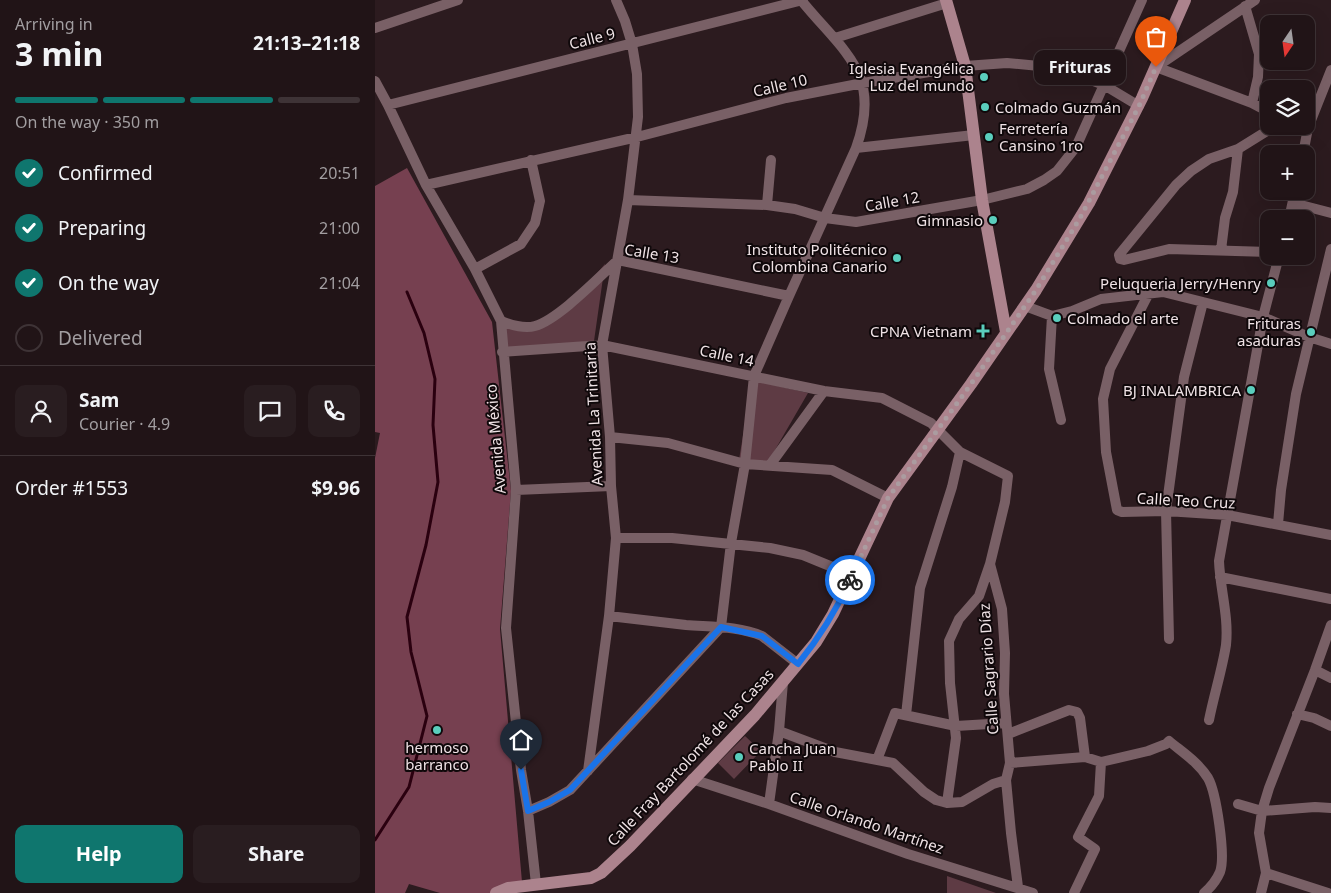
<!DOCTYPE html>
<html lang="en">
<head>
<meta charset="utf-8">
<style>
	body { margin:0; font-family:"Noto Sans",sans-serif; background:#291d20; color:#f1f3f6; height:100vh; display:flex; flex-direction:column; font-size:19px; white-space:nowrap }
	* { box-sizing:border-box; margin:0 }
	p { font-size:16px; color:#a29ea1 }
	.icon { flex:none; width:28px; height:28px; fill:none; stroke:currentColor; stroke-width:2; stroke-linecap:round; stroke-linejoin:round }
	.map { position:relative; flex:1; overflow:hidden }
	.panel { display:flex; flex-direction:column; background:#211417; width:375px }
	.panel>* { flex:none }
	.needle { width:32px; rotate:193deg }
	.fabs { position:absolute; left:885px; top:15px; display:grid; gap:10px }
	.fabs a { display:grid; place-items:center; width:55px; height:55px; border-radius:10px; background:#211417; box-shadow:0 5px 20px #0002,0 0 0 1px #3e3336; font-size:25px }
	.pin { position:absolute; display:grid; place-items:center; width:42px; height:42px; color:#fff; margin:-51px -21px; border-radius:50% 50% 50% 0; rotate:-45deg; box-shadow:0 0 5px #0007 }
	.pin .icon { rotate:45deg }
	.courier { position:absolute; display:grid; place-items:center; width:50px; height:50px; margin:-25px; border:4px solid #1a73e8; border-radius:50%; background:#fff; color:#222; box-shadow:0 1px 6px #0007 }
	.bubble { position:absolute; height:35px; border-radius:10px; background:#211417; box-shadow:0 5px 20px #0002,0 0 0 1px #3e3336; font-size:16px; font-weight:700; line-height:35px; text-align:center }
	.overview em { font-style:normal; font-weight:700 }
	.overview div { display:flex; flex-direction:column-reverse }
	.overview { display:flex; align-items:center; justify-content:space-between; height:85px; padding:0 15px }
	h1 { font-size:32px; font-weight:700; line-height:38px }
	.bar { display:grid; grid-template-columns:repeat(4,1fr); gap:8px 5px; align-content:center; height:60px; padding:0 15px }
	.bar i { height:6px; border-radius:4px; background:#3e3336 }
	.bar .selected { background:#0f766e }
	.bar p { grid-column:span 4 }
	.line { display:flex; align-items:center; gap:12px; padding:0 15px; border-top:1px solid #3e3336 }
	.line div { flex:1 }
	.round { display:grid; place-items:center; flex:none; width:52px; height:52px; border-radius:10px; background:#291d20 }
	ol { padding:0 15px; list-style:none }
	li { display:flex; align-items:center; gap:15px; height:55px }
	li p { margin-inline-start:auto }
	li .icon { padding:5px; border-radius:50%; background:#0f766e; color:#fff; stroke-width:4 }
	li:last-child { color:#a29ea1 }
	li i { width:28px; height:28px; border:2px solid #3e3336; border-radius:50% }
	.button { display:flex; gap:10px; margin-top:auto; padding:10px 15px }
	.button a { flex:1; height:58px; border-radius:10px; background:#0f766e; color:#fff; font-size:20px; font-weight:700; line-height:58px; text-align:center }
	.button a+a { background:#291d20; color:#f1f3f6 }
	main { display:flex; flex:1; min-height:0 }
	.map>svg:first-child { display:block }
	.green { fill:#5e3b44 }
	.forest { fill:#764050 }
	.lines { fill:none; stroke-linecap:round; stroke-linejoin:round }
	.stream { stroke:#2a000f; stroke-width:3 }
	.street { stroke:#796066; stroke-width:10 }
	.secondary { stroke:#ac838d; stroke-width:12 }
	.done { stroke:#ab9ca0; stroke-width:5; stroke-dasharray:0 9 }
	.route { stroke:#1a73e8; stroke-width:6 }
	.poi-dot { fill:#5acebd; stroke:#0f080a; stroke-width:2 }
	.labels { text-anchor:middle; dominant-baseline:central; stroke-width:4; stroke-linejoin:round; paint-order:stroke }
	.street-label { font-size:15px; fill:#efe2e5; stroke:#0f080a }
	.poi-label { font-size:15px; fill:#efe2e5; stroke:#0f080a; text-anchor:end }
</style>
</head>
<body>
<main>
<section class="panel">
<div class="overview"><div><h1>3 min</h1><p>Arriving in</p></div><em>21:13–21:18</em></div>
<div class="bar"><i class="selected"></i><i class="selected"></i><i class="selected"></i><i></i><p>On the way · 350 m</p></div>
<ol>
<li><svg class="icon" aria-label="check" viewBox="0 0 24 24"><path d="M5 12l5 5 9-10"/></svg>Confirmed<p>20:51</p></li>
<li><svg class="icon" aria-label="check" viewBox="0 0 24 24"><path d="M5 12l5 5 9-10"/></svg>Preparing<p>21:00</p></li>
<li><svg class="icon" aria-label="check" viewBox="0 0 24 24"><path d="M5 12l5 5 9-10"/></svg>On the way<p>21:04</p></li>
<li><i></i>Delivered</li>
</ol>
<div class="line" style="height:90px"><a class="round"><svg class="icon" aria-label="person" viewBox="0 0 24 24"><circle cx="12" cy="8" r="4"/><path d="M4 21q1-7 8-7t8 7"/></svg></a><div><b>Sam</b><p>Courier · 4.9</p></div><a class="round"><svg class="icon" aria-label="chat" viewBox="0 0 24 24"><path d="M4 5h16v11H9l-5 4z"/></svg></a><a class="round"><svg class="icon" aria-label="phone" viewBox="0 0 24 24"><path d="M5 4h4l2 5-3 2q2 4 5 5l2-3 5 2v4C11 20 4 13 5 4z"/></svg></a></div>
<div class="line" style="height:65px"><div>Order #1553</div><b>$9.96</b></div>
<div class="button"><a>Help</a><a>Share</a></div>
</section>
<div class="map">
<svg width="956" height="893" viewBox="0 0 956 893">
	<rect width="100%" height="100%" fill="#2c1b1f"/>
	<!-- green -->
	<path class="green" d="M230 264 219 341 129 349 123 322 141 329 186 315Z
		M377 380 433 393 393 462 364 460Z
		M370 736 386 751 359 779 343 763Z
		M572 876 621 893H572Z"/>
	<!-- forest -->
	<path class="forest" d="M32 168 117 322 136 491 125 629 147 882 115 893H65L34 884 30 893H0V458L5 433 0 432V186Z"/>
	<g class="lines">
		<!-- stream -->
		<path class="stream" d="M0 840 34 787 52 716 36 652 32 617 51 545 63 482 58 425 60 379 49 333 32 292"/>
		<!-- street -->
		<path class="street" d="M870 6 884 54 883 77 877 103
			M0 28 83 0
			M460 38 572 3
			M781 67 877 103 894 112
			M781 67 880 0
			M0 81 13 105 51 185 100 269 126 321 141 490 131 628 146 770 153 811 161 884
			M13 105 428 0
			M481 148 599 135
			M928 154 933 128 956 70
			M51 185 262 137 411 98 488 83 590 66 632 63 685 68 729 85 764 106
			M253 200 392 205 420 209 450 218 481 222 607 200 652 189 669 180 682 171 701 147 767 0
			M918 203 956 213
			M392 205 396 160
			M914 219 920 191
			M846 250 850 218 858 192 863 149
			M894 252 794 249 749 260 745 259 744 255 801 185 816 171 834 159 863 149 900 126
			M100 269 146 244 160 223 165 201 156 160
			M774 293 735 369 728 399 731 452 742 510 747 512 791 511 852 515 956 535
			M650 306 677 316 697 311 726 299 788 292 888 317 934 337 956 344
			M677 316 674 369 686 420
			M126 321C136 325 149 329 160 326 184 319 224 277 243 260L414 296
			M127 352 227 345 449 391 507 398 556 423 585 452 633 476 630 502 615 564 627 609 630 653 629 694 635 763 631 780 636 833 643 887
			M235 437 293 443 370 464 457 470 513 498
			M395 465 449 391
			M141 490 236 486
			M903 524 906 490 921 394 956 249
			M241 538H297L395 548 428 555 477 575
			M845 577 956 599
			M234 616C260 619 285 622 311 625 336 627 364 626 387 636L423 664
			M794 639 791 511 809 377 828 302
			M940 670 956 678
			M922 714 939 718 956 726
			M531 715 545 588 577 487 585 452
			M834 720C839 695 847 670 851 645 854 616 845 589 844 561L888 317 904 256
			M404 731 460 752 518 763 549 792 561 800 572 803 587 802 618 784 631 780
			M633 734 694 710 702 712 705 718 710 757
			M502 760 520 713 581 726 631 723
			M635 763 710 757 726 762 773 751 791 744 794 741C807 752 823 762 833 778 841 792 851 856 845 872 842 879 835 888 829 893
			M213 771 234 616 241 538 236 486 235 437 227 345 253 200 263 117 262 74 257 44 250 21 241 0
			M317 779 394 804 533 854 658 893
			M572 803 581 738 575 683 574 641 584 619 604 596 615 564
			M394 804 404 731 408 682
			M863 804 887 811 940 807 956 808
			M153 811 174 802 195 790 346 627 356 543 370 464 379 376 414 296 481 148C508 73 468 52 426 0
			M891 873 953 893
			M699 893 720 849 703 837 724 796 726 762
			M886 893 891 873 884 833 887 811 894 788 940 670 956 625"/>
		<!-- secondary -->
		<path class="secondary" d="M571 0 590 66 607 200 631 332
			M121 893 133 888 216 878 226 873 255 846 380 715 441 642 458 614 513 498 596 384 661 290 714 203 767 98 810 0"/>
	</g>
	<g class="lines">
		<!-- done -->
		<path class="done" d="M475 580 513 498 596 384 661 290 705 218 764 106 781 67"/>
		<!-- route -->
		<path class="route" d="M146 770 153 811 174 802 195 790 346 627 387 636 423 664C444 638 461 611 475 580"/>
	</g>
	<!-- markers -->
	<g class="poi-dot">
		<circle cx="609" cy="77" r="5"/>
		<circle cx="610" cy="107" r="5"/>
		<circle cx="614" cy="137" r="5"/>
		<circle cx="618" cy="220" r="5"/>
		<circle cx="522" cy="258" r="5"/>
		<circle cx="896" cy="283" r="5"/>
		<circle cx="682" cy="318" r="5"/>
		<path d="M605.5 323.5h5v5h5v5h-5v5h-5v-5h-5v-5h5z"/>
		<circle cx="936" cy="332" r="5"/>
		<circle cx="876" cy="390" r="5"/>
		<circle cx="62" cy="730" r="5"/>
		<circle cx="364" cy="757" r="5"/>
	</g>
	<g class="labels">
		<!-- street labels -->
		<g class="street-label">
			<text transform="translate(217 38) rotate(-14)">Calle 9</text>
			<text transform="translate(405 85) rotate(-13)">Calle 10</text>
			<text transform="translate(517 201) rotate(-10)">Calle 12</text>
			<text transform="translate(277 253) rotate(9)">Calle 13</text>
			<text transform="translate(352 355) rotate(12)">Calle 14</text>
			<text transform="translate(218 414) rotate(-93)">Avenida La Trinitaria</text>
			<text transform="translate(120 439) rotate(-95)">Avenida México</text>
			<text transform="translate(811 500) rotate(3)">Calle Teo Cruz</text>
			<text transform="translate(613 669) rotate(-94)">Calle Sagrario Díaz</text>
			<text transform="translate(315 757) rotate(-47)">Calle Fray Bartolomé de las Casas</text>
			<text transform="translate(492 822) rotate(19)">Calle Orlando Martínez</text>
		</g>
		<!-- poi labels -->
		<g class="poi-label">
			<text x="599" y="68">Iglesia Evangélica<tspan x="599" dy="17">Luz del mundo</tspan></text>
			<text x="620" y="107" text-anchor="start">Colmado Guzmán</text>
			<text x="624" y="128" text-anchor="start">Ferretería<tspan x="624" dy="17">Cansino 1ro</tspan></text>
			<text x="608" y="220">Gimnasio</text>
			<text x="512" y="249">Instituto Politécnico<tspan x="512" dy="17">Colombina Canario</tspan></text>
			<text x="886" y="283">Peluqueria Jerry/Henry</text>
			<text x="692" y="318" text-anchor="start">Colmado el arte</text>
			<text x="926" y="323">Frituras<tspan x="926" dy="17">asaduras</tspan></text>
			<text x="597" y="331">CPNA Vietnam</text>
			<text x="866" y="390">BJ INALAMBRICA</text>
			<text x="62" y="747" text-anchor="middle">hermoso<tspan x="62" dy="17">barranco</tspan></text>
			<text x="374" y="748" text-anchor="start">Cancha Juan<tspan x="374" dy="17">Pablo II</tspan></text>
		</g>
	</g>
</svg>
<div class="fabs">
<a><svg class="needle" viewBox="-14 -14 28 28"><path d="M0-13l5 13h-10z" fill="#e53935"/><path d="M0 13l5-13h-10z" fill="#a29ea1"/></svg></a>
<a><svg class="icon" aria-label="layers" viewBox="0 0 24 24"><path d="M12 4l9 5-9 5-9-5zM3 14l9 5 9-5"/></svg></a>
<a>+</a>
<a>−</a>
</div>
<div class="pin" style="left:781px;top:67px;background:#ea580c"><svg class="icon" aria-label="bag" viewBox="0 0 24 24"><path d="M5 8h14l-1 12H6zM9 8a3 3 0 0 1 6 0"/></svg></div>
<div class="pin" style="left:146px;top:770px;background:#1f2937"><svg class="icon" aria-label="home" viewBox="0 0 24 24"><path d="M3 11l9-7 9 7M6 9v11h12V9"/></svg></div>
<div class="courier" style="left:475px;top:580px"><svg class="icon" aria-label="bike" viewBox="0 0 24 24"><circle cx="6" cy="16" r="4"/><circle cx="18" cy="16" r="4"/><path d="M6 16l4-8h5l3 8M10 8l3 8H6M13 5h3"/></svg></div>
<div class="bubble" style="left:659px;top:50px;width:92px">Frituras</div>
</div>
</main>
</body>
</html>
